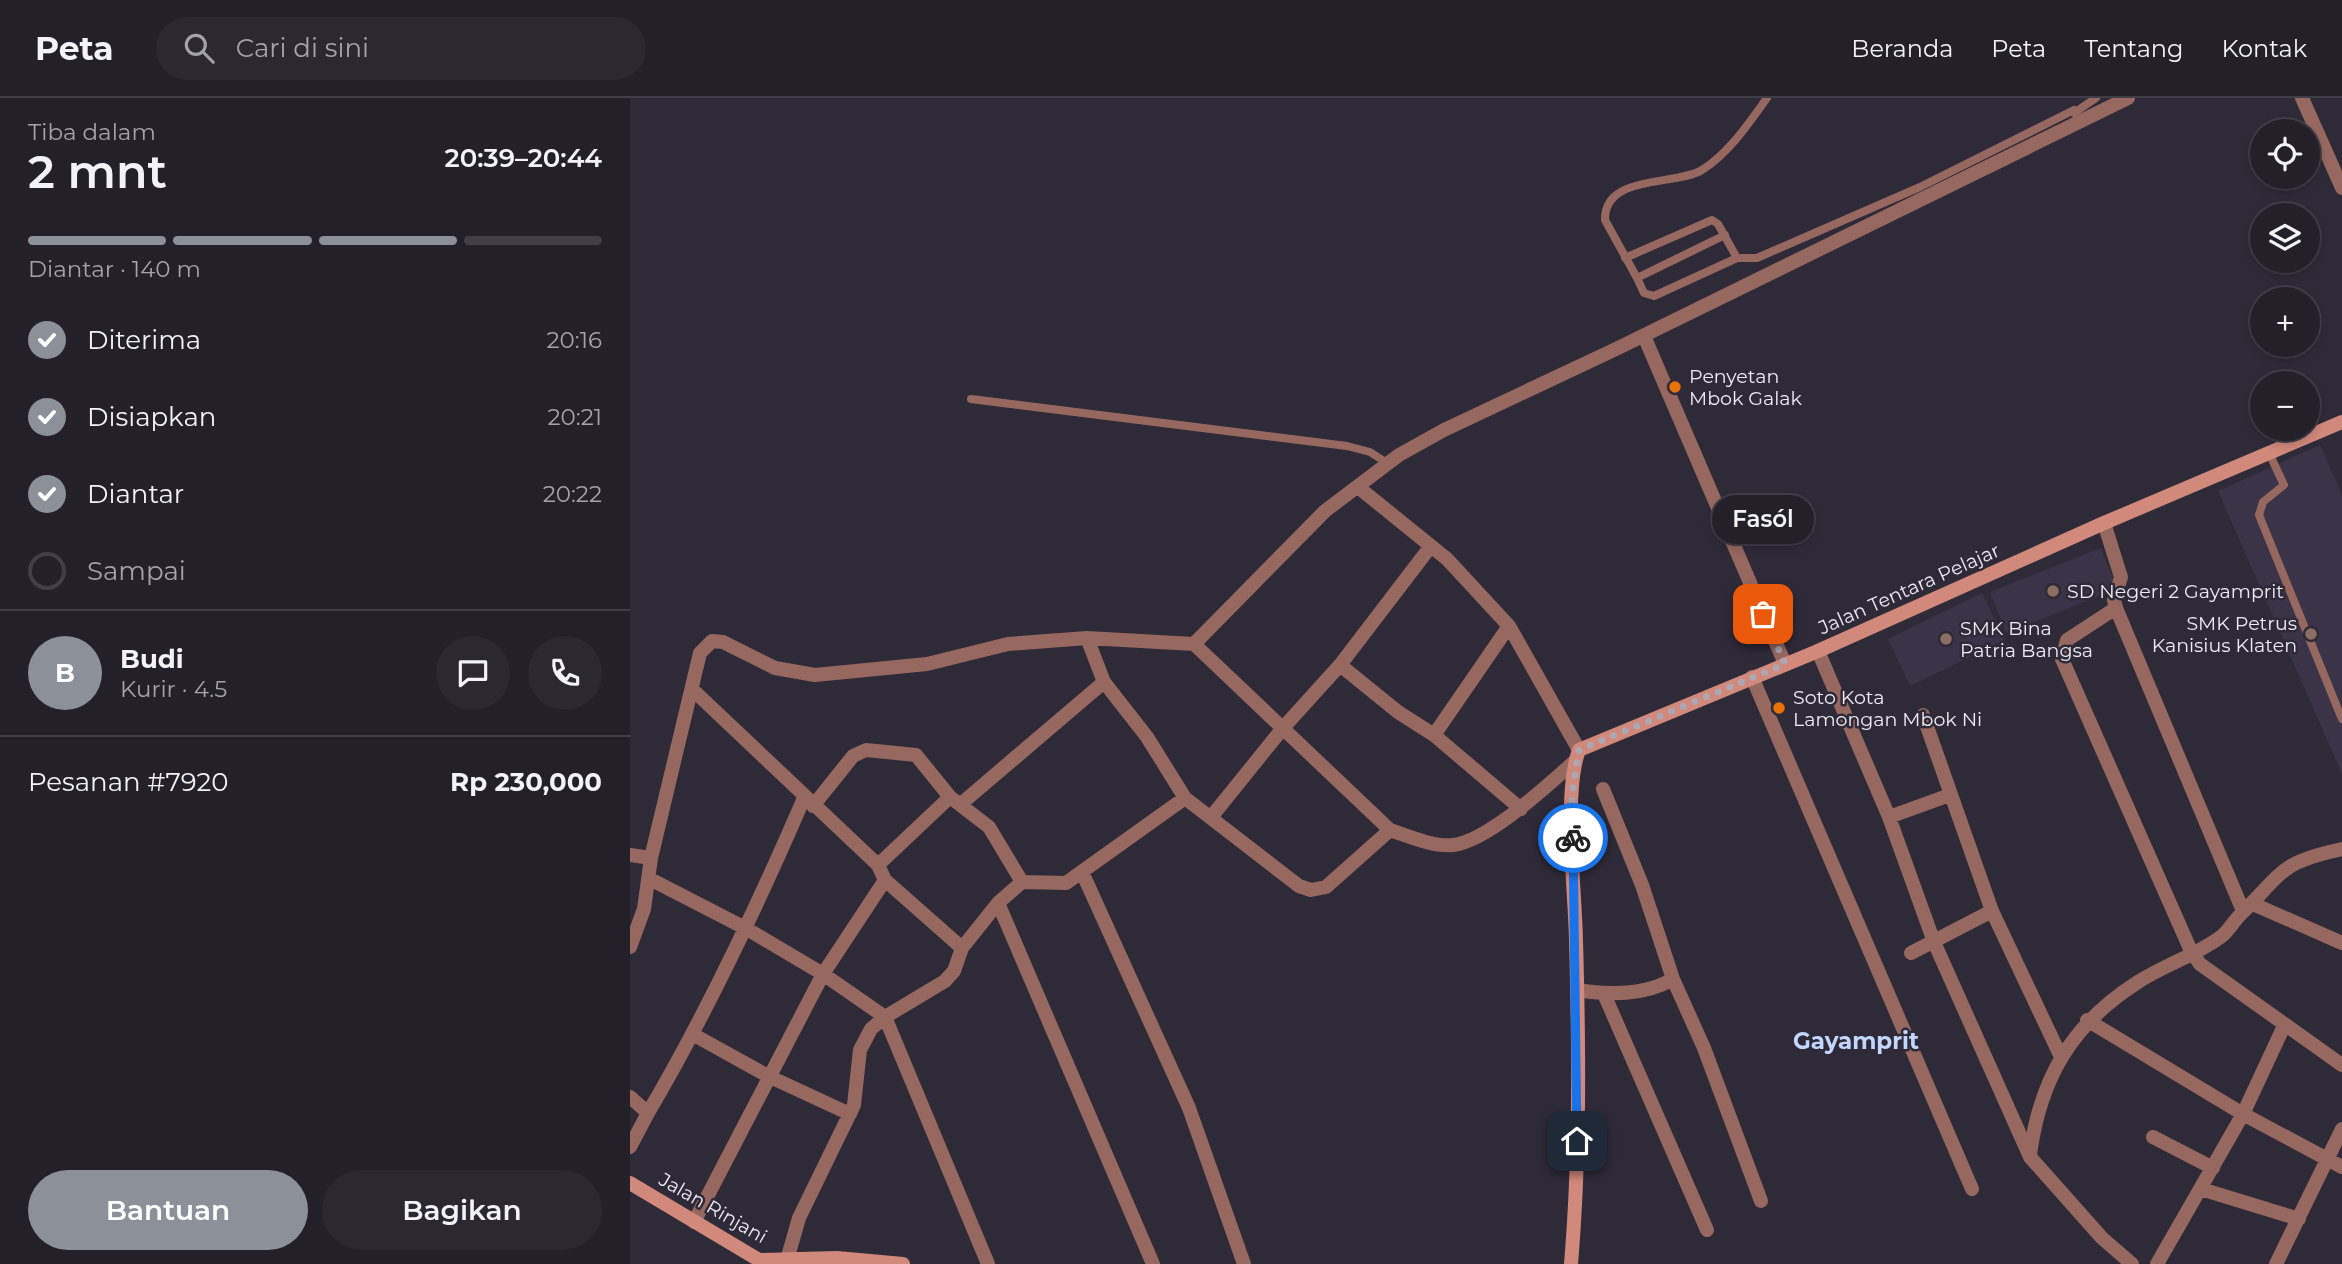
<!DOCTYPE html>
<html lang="id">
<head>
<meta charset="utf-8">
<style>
	body { margin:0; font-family:Montserrat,sans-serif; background:#2b2832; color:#f1f3f6; height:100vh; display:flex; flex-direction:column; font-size:26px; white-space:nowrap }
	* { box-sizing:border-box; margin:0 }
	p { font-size:23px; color:#a3a3a8 }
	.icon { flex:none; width:38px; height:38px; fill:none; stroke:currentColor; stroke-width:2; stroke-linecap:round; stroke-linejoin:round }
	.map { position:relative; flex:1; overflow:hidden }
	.sheet { display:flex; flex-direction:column; background:#23202a; width:630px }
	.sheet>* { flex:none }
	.buttons { position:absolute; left:1620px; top:21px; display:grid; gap:14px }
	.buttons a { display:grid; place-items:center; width:70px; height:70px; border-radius:50%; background:#23202a; box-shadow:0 4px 10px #0003,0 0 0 2px #403e47; font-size:35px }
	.pin { position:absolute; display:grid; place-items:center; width:60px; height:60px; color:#fff; margin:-30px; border-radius:14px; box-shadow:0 4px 10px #0006 }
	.courier { position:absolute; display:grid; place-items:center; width:70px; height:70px; margin:-35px; border:5px solid #1a73e8; border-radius:50%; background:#fff; color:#222; box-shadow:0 2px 9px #0007 }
	.bubble { position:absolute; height:49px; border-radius:24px; background:#23202a; box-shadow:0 4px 10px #0003,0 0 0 2px #403e47; font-size:23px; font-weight:600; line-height:49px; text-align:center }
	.headline em { font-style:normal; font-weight:600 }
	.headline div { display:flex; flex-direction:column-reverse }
	.headline { display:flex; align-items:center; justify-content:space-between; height:119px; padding:0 28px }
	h1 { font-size:46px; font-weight:600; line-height:52px }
	.bar { display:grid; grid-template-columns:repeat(4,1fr); gap:10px 7px; align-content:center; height:84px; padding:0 28px }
	.bar i { height:9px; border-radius:5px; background:#403e47 }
	.bar .selected { background:#8c9099 }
	.bar p { grid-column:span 4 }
	.line { display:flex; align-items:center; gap:18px; padding:0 28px; border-top:2px solid #403e47 }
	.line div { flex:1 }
	.round { display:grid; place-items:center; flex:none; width:74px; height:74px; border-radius:37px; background:#2b2832 }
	ol { padding:0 28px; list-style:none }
	li { display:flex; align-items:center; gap:21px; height:77px }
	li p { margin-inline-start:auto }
	li .icon { padding:7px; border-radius:50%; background:#8c9099; color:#fff; stroke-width:4 }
	li:last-child { color:#a3a3a8 }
	li i { width:38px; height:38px; border:4px solid #403e47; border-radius:50% }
	.cta { display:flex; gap:14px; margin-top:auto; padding:14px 28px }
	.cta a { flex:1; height:80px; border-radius:42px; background:#8c9099; color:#fff; font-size:28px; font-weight:600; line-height:80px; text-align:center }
	.cta a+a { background:#2b2832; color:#f1f3f6 }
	header { display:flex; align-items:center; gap:42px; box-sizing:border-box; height:98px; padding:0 35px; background:#23202a; border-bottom:2px solid #403e47 }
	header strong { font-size:33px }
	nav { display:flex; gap:38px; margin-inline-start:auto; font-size:24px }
	.search { width:490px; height:63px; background:#2b2832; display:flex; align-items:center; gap:18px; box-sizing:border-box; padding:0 24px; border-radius:38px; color:#a3a3a8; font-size:26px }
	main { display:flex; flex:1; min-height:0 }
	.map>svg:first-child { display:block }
	.built { fill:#3b3347 }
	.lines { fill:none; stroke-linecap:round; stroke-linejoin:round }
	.lane { stroke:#966860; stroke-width:8 }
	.street { stroke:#966860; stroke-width:14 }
	.secondary { stroke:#d1897c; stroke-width:14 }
	.done { stroke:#aca7b3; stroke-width:7; stroke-dasharray:0 12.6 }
	.route { stroke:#1a73e8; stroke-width:9 }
	.food-dot { fill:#e8710a; stroke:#2f2a38; stroke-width:2.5 }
	.education-dot { fill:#8d6e63; stroke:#2f2a38; stroke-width:2.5 }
	.labels { text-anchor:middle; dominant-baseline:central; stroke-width:5; stroke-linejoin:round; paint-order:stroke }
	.poi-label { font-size:19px; fill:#efebf5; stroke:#2f2a38; text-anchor:start }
	.street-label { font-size:19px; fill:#efebf5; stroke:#2f2a38 }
	.quarter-label { font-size:23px; font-weight:bold; fill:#c3d6fe; stroke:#2f2a38 }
</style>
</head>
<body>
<header>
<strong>Peta</strong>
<div class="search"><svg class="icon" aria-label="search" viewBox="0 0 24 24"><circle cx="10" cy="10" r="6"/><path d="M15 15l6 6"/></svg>Cari di sini</div>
<nav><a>Beranda</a><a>Peta</a><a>Tentang</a><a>Kontak</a></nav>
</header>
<main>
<section class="sheet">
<div class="headline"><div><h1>2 mnt</h1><p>Tiba dalam</p></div><em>20:39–20:44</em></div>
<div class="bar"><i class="selected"></i><i class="selected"></i><i class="selected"></i><i></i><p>Diantar · 140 m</p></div>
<ol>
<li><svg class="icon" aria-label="check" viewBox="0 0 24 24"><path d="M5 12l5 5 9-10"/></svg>Diterima<p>20:16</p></li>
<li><svg class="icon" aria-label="check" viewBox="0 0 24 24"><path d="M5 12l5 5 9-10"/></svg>Disiapkan<p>20:21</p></li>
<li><svg class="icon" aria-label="check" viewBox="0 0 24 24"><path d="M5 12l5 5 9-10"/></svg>Diantar<p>20:22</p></li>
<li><i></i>Sampai</li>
</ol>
<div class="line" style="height:126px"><b class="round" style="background:#8c9099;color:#fff">B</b><div><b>Budi</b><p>Kurir · 4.5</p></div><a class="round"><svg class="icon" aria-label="chat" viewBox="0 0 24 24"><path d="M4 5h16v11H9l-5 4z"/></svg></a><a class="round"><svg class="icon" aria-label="phone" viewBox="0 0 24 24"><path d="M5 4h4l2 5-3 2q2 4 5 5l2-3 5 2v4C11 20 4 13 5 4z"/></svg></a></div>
<div class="line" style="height:91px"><div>Pesanan #7920</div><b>Rp 230,000</b></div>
<div class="cta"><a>Bantuan</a><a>Bagikan</a></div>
</section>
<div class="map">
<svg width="1712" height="1166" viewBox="0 0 1712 1166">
	<rect width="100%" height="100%" fill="#2f2a38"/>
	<!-- built -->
	<path class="built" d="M1690 347 1712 397V676L1588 393Z
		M1471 450 1487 491 1376 535 1360 494Z
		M1352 495 1375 542 1280 588 1258 541Z"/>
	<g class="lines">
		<!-- lane -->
		<path class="lane" d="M1444 15 1466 0
			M1095 137 1007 180 975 122C974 76 1046 88 1072 72 1099 55 1119 25 1137 0
			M995 160 1082 122 1088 126 1107 160H1127L1290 89 1444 12
			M1007 180 1014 195 1024 198 1107 160
			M341 301 717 348 740 354 757 365
			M1639 355 1654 387 1633 404 1629 417 1712 621"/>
		<!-- street -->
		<path class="street" d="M1672 0 1712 90
			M1014 238 1155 566
			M728 389 817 461 879 528 949 652
			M1474 425 1491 479 1484 502 1486 510 1613 813
			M1486 510 1437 542 1432 561 1561 853 1570 866 1712 967
			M457 540 474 584 517 639 555 700
			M564 546 760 732
			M1188 553 1259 719 1304 844 1400 1059 1472 1140 1502 1166
			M710 567 768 614 804 637 891 711
			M1122 579 1342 1091
			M63 592 248 767 255 782 332 850
			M1293 617 1362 813 1431 959
			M804 637 879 528
			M973 691 1012 787 1043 881 1074 950 1131 1103
			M332 705 474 584
			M183 708 223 658 236 652 286 657 320 699 359 729 392 784
			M582 718 653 630 710 567 801 448
			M1259 719 1320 697
			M0 757 21 760
			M248 767 320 699
			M452 774 559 1010 614 1166
			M20 781 117 831 193 876 255 919 358 1166
			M368 805 523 1166
			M1623 806 1712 845
			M0 849 14 811 21 760 70 555 82 543 93 544 145 570 185 577 297 566 378 546 457 540 564 546 695 413 769 357 814 332 986 251 1498 0
			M1281 855 1362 813
			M947 892C979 897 1014 898 1043 881
			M974 896 1077 1132
			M1457 922 1613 1016 1712 1069
			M64 937 138 978 220 1016
			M0 999 18 1015 0 1049
			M18 1015C78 913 127 809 174 700
			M1523 1039 1583 1070
			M1400 1057C1410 980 1442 926 1508 884 1534 867 1567 857 1592 838 1600 831 1605 821 1613 814 1654 773 1651 764 1712 751
			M1571 1091 1669 1121
			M64 1124 193 876 255 782
			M157 1162 169 1120 224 1007 230 952 241 931 255 919 315 883 324 873 332 850 368 805 392 784 436 785 555 700 669 788 681 792 696 789 760 732C778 738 803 749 823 747 858 743 918 687 944 664
			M1527 1166 1613 1016 1654 928
			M1646 1166 1712 1031"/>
		<!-- secondary -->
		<path class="secondary" d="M0 1085 129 1162 207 1160 273 1166
			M941 1166C950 1059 949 950 946 842 945 792 933 695 949 652L1188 553 1474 425 1712 324"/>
	</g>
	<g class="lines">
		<!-- done -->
		<path class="done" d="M943 740 942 694 949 652 1155 566 1133 516"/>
		<!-- route -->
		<path class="route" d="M943 740 947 1043"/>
	</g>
	<!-- markers -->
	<g class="food-dot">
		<circle cx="1045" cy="289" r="7"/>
		<circle cx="1149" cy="610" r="7"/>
	</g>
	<g class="education-dot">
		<circle cx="1423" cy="493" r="7"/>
		<circle cx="1681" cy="536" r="7"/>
		<circle cx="1316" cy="541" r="7"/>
	</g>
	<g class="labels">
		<!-- poi labels -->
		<g class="poi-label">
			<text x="1059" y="278">Penyetan<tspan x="1059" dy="22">Mbok Galak</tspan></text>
			<text x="1437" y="493">SD Negeri 2 Gayamprit</text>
			<text x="1667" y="525" text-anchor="end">SMK Petrus<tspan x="1667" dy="22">Kanisius Klaten</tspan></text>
			<text x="1330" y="530">SMK Bina<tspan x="1330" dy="22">Patria Bangsa</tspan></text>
			<text x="1163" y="599">Soto Kota<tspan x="1163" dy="22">Lamongan Mbok Ni</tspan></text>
		</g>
		<!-- street labels -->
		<g class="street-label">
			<text transform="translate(1279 491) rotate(-24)">Jalan Tentara Pelajar</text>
			<text transform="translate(83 1110) rotate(30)">Jalan Rinjani</text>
		</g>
		<!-- quarter labels -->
		<g class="quarter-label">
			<text x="1226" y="943">Gayamprit</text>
		</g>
	</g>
</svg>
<div class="buttons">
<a><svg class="icon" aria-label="locate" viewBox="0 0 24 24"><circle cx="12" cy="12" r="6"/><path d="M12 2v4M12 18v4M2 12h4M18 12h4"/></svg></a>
<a><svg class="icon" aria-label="layers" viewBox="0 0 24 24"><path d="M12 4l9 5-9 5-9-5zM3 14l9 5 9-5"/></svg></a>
<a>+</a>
<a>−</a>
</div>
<div class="pin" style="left:1133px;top:516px;background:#ea580c"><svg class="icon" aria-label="bag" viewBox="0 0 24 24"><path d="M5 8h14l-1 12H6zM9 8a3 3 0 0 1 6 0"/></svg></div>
<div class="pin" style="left:947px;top:1043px;background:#1f2937"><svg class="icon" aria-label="home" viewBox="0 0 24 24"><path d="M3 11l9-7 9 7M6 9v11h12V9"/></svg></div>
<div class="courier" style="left:943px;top:740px"><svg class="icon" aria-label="bike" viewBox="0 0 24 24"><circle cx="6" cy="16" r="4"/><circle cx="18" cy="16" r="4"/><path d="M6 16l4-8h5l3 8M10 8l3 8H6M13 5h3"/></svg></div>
<div class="bubble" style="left:1082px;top:397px;width:102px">Fasól</div>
</div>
</main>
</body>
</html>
